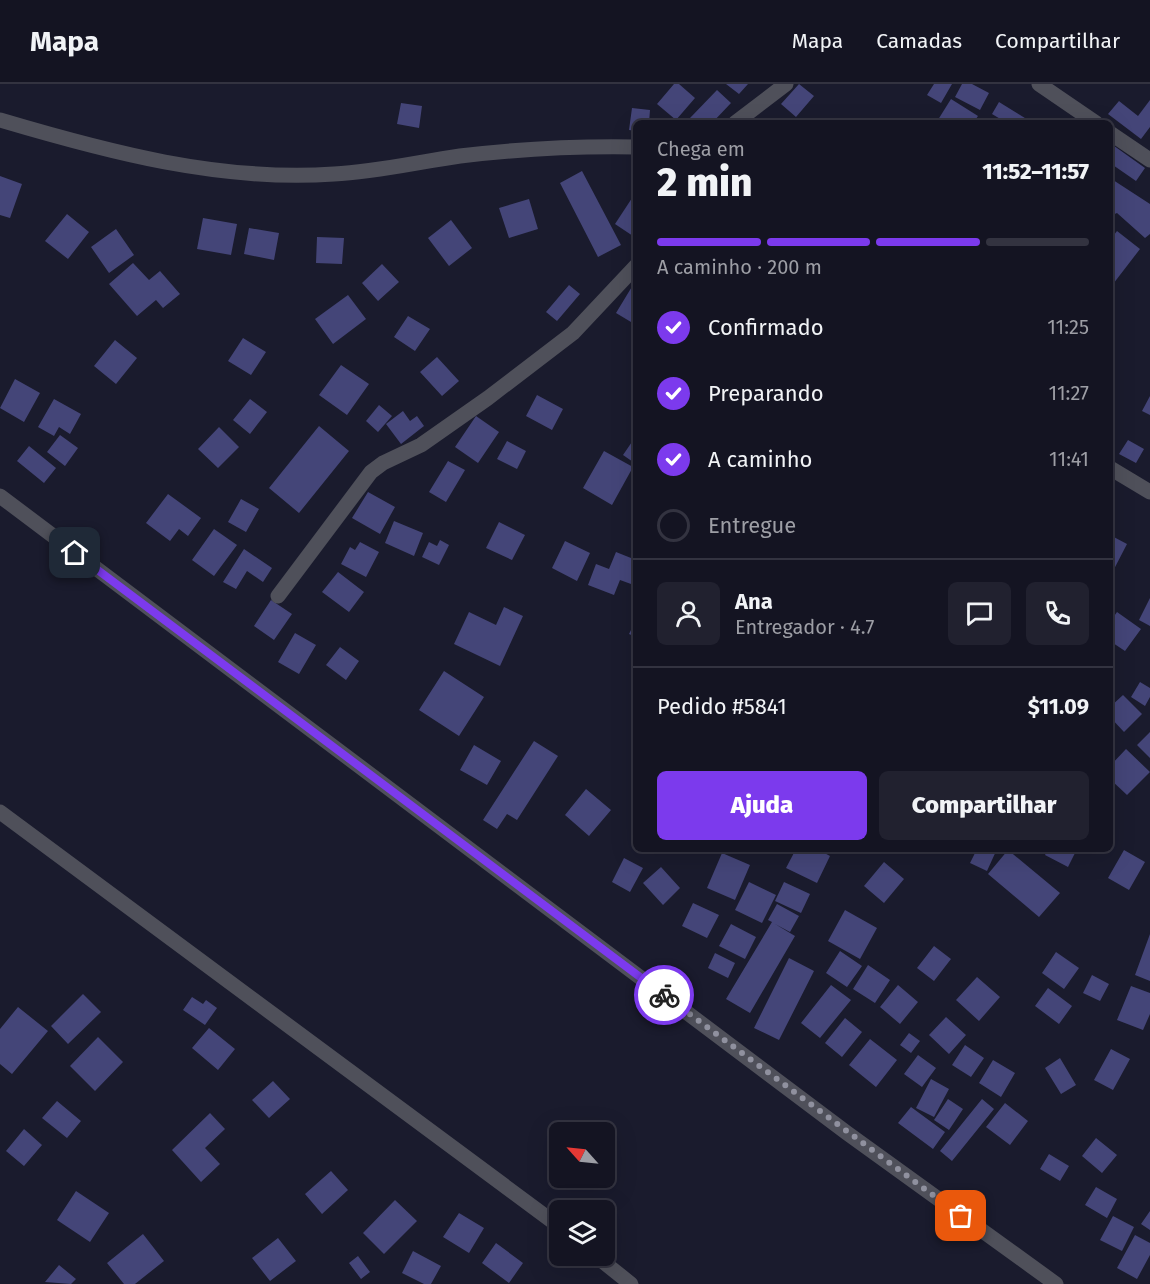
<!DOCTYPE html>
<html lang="pt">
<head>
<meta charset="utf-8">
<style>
	body { margin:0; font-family:"Fira Sans",sans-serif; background:#21212f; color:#f1f3f6; height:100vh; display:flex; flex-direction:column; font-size:22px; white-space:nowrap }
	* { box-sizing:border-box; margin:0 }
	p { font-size:20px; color:#9d9ea5 }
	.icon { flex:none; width:33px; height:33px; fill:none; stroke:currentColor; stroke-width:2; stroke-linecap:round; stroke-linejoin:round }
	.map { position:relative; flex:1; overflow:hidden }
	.details { position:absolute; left:633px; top:36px; width:480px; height:732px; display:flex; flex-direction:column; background:#141422; border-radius:9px; box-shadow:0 6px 24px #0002,0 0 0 2px #333340 }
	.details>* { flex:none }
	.needle { width:39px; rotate:297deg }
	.buttons { position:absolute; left:549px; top:1038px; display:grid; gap:12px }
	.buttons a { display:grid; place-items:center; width:66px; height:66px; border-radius:9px; background:#141422; box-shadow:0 6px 24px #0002,0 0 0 2px #333340; font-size:30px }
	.pin { position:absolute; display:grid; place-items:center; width:51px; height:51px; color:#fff; margin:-26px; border-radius:12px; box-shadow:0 3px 9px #0006 }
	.courier { position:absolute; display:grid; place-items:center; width:60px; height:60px; margin:-30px; border:4px solid #7c3aed; border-radius:50%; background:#fff; color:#222; box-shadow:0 2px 8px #0007 }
	.summary em { font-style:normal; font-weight:800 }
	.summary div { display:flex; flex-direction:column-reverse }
	.summary { display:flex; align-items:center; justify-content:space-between; height:102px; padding:0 24px }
	h1 { font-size:39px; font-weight:800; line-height:45px }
	.bar { display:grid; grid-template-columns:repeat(4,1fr); gap:9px 6px; align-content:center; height:72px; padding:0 24px }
	.bar i { height:8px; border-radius:4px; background:#333340 }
	.bar .current { background:#7c3aed }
	.bar p { grid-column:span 4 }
	.line { display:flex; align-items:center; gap:15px; padding:0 24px; border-top:2px solid #333340 }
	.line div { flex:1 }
	.round { display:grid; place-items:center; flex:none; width:63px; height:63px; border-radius:9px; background:#21212f }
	ol { padding:0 24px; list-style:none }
	li { display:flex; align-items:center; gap:18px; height:66px }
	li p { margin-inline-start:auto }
	li .icon { padding:6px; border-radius:50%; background:#7c3aed; color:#fff; stroke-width:4 }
	li:last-child { color:#9d9ea5 }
	li i { width:33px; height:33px; border:3px solid #333340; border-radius:50% }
	.cta { display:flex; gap:12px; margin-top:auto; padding:12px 24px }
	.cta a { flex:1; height:69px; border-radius:9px; background:#7c3aed; color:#fff; font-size:24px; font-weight:800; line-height:69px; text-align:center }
	.cta a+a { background:#21212f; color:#f1f3f6 }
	header { display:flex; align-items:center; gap:36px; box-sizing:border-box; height:84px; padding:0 30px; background:#141422; border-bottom:2px solid #333340 }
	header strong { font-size:28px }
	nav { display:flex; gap:33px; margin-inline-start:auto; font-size:21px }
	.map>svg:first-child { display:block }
	.building { fill:#444578 }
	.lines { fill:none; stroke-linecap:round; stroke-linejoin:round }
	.minor { stroke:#4f505a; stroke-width:15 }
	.done { stroke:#90919f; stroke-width:6; stroke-dasharray:0 10.8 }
	.route { stroke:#7c3aed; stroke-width:8 }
</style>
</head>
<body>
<header>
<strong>Mapa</strong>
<nav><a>Mapa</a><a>Camadas</a><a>Compartilhar</a></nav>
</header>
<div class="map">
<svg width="1150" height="1200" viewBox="0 0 1150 1200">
	<rect width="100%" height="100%" fill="#1a1b2d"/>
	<!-- building -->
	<path class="building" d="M674 0H679L695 14 676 36 657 20Z
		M726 0H748L739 10Z
		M799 0 814 12 796 33 781 20Z
		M934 0H952L941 19 927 11Z
		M962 0H972L989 9 980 26 955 13Z
		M717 6 731 19 712 39H694L690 34Z
		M951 15 978 32 973 39H936Z
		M1150 16V43L1141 55 1108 30 1119 17 1138 32Z
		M999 18 1033 39H1007L992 30Z
		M401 19 422 22 419 44 397 40Z
		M632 24 650 26 649 39H636V47L629 46Z
		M1110 59 1145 84 1136 97 1110 79Z
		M582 87 621 161 598 173 560 99Z
		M0 92 22 100 10 134 0 131Z
		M1110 94 1150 120V150L1145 154 1117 129 1110 132Z
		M636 108V154L615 140Z
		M529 115 538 145 509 154 499 124Z
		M67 130 89 148 68 175 45 157Z
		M203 134 237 140 231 171 197 165Z
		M451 136 472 164 449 182 428 154Z
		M249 144 279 149 274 176 244 170Z
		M116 145 134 171 109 189 91 163Z
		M1117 147 1140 165 1110 204V156Z
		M317 153 344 154 342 180 316 179Z
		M133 179 149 196 160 187 180 210 163 224 156 216 137 232 109 200Z
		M382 180 399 198 378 217 362 199Z
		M636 196V241L616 229Z
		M569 201 580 210 557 237 546 228Z
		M348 211 366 235 333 260 315 235Z
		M408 232 430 245 415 267 394 253Z
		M243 254 266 268 251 291 228 277Z
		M115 256 137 274 116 300 94 282Z
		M437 273 459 297 442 312 420 288Z
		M341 281 369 300 347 331 319 311Z
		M15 295 40 309 24 338 0 324Z
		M537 311 563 325 552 346 526 332Z
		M1150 312V331L1142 327Z
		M54 315 81 330 70 350 59 343 54 352 38 343Z
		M250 315 267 328 250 350 233 336Z
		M379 321 392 332 378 348 366 337Z
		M403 327 410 337 417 332 424 342 401 360 386 340Z
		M476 332 499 348 478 379 455 363Z
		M319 342 349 367 299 429 269 404Z
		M219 343 239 363 218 384 198 365Z
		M60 351 78 364 65 382 47 368Z
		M636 352V380L623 371Z
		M1128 356 1144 365 1136 379 1119 370Z
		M507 357 526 367 517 385 497 375Z
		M29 362 56 384 44 399 17 377Z
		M604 367 633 383 612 421 583 404Z
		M448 377 465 386 446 418 429 408Z
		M368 408 395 423 380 450 352 434Z
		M168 410 201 434 188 452 179 445 170 457 146 439Z
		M241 415 259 425 246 448 228 438Z
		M394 437 423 449 414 472 385 459Z
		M499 438 525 451 512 476 486 464Z
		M214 445 237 461 214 492 192 476Z
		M1110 451 1127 460 1112 489 1110 488Z
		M440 456 449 461 439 481 422 473 429 458 437 462Z
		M565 457 590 469 577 497 552 484Z
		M360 458 379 468 366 493 341 480 350 463 355 466Z
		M244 465 272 484 263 498 247 487 236 505 223 498Z
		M616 468 636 476V488L631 500 620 496 614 511 588 501 596 480 609 485Z
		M338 488 364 508 349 528 322 508Z
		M1150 514V542L1139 536Z
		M271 516 292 530 274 556 254 542Z
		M504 523 523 532 500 582 454 560 469 528 496 541Z
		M1117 528 1141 545 1125 567 1110 557V538Z
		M636 536V553L629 550Z
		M295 549 316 561 299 590 278 578Z
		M340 563 359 577 346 596 326 581Z
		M444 587 484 613 459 652 419 626Z
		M1140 598 1150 604V613L1145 622 1131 613Z
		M1123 611 1142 630 1124 648 1110 633V623Z
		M1150 648V674L1137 661Z
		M534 657 558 672 517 736 507 730 497 745 483 736Z
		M474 661 501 677 487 701 460 686Z
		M1126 665 1150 688 1127 711 1110 695V682Z
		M586 705 611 726 589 752 565 731Z
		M796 765H817L830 772 817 799 786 784Z
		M977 765H997L987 787 970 779Z
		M1048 765H1077L1068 783 1045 771Z
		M1008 766 1060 809 1039 833 988 790Z
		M1124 766 1145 778 1129 806 1108 794Z
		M722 769 750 781 735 816 707 804Z
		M624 774 643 784 630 808 612 798Z
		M884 778 904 795 884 819 864 802Z
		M661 783 680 804 663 821 643 799Z
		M749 798 776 811 762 839 735 826Z
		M784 798 810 810 801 829 775 817Z
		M693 819 719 831 707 854 682 842Z
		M777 820 799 832 790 848 775 840 795 852 750 929 726 915 772 838 768 836Z
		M845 826 877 844 860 875 828 857Z
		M731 840 756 853 745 875 719 862Z
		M1150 850V897L1135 891Z
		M934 862 951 875 934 897 917 884Z
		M840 867 862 882 847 903 826 889Z
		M1056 868 1079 884 1064 905 1042 889Z
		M715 869 735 879 728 894 708 884Z
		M789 874 814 887 779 956 754 944Z
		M868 881 890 896 875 919 853 905Z
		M1092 891 1109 900 1100 917 1083 909Z
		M977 893 1000 913 979 937 956 916Z
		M831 901 851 916 820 954 801 939Z
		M898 901 918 918 900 940 880 923Z
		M1131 902 1150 909V930L1143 946 1117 936Z
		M1048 904 1072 922 1059 940 1035 922Z
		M83 910 101 928 68 960 51 942Z
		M192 913 203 920 206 916 217 924 205 941 183 926Z
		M18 923 48 947 12 990 0 980V945Z
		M946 933 966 951 949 970 929 951Z
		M845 934 862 948 842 973 825 959Z
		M209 944 235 965 218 986 192 964Z
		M909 949 920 957 911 969 900 961Z
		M98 953 123 978 95 1007 70 982Z
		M870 955 897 976 876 1003 849 981Z
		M965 961 984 974 971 993 952 981Z
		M1111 965 1130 975 1113 1006 1094 996Z
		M918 971 936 984 922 1003 904 990Z
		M1060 974 1076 1001 1061 1010 1045 984Z
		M993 976 1015 989 1001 1013 979 999Z
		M931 995 949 1005 934 1033 916 1024Z
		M273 997 290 1015 269 1034 252 1016Z
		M948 1015 963 1025 949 1046 934 1036Z
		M982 1015 994 1025 952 1077 940 1067Z
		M57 1017 81 1037 67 1054 42 1034Z
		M1005 1019 1028 1037 1010 1061 986 1043Z
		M911 1023 945 1048 933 1065 898 1039Z
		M210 1029 225 1045 205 1064 220 1080 201 1098 172 1066Z
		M24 1045 42 1061 24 1082 6 1067Z
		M1096 1054 1117 1071 1102 1089 1082 1072Z
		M1049 1070 1069 1082 1060 1097 1040 1085Z
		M331 1087 348 1106 322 1130 305 1110Z
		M1096 1103 1117 1115 1107 1134 1085 1121Z
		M76 1107 109 1129 90 1158 57 1136Z
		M395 1116 417 1137 384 1170 363 1149Z
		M1150 1127V1146L1141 1140Z
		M459 1129 484 1144 469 1169 443 1153Z
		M1113 1132 1134 1143 1122 1167 1100 1156Z
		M143 1150 164 1177 135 1200H124L107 1179Z
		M1135 1151 1150 1159V1171L1137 1195 1117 1184Z
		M278 1154 296 1177 270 1197 252 1174Z
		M496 1159 523 1179 509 1199 482 1179Z
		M413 1167 441 1182 431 1200H424L402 1189Z
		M358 1172 370 1188 361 1195 349 1179Z
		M59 1181 76 1195 71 1200 45 1198Z"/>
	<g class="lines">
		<!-- minor -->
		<path class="minor" d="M1039 0 1096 39
			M0 36C108 68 220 98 334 90 376 88 418 78 460 72 518 65 577 62 636 63
			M735 39 786 0
			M1110 49 1150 76
			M1110 384 1150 408
			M0 412 847 1049 1056 1200
			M278 512 371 388 383 379 421 361 488 314 573 249 636 182
			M0 728 560 1143
			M596 1172 631 1200"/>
	</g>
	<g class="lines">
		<!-- done -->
		<path class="done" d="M664 911 961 1132"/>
		<!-- route -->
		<path class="route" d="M75 469 664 911"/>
	</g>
</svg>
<div class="buttons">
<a><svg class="needle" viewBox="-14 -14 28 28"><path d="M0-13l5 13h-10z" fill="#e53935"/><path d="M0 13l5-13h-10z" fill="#9d9ea5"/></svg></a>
<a><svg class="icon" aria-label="layers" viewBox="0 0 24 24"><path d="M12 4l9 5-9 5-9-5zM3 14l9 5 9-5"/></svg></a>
</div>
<div class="pin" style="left:961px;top:1132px;background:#ea580c"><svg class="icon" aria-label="bag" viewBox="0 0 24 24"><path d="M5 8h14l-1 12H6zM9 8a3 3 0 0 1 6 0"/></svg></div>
<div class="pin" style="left:75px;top:469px;background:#1f2937"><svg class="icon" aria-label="home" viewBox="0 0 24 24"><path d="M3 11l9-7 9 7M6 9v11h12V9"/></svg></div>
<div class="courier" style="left:664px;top:911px"><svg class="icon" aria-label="bike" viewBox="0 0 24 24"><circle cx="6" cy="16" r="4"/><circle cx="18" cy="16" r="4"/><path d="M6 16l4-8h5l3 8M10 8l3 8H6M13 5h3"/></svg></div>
<section class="details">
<div class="summary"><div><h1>2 min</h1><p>Chega em</p></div><em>11:52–11:57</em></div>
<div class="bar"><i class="current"></i><i class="current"></i><i class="current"></i><i></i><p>A caminho · 200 m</p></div>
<ol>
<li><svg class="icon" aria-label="check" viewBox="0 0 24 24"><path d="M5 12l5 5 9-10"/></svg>Confirmado<p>11:25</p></li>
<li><svg class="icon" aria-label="check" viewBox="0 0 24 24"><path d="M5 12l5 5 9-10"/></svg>Preparando<p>11:27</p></li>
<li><svg class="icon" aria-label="check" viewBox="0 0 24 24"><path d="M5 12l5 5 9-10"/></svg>A caminho<p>11:41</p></li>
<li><i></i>Entregue</li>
</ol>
<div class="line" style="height:108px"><a class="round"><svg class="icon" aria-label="person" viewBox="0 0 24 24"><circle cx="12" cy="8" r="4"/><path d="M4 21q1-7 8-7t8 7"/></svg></a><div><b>Ana</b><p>Entregador · 4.7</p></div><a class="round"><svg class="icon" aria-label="chat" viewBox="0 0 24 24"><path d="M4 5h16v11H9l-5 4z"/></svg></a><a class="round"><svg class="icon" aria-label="phone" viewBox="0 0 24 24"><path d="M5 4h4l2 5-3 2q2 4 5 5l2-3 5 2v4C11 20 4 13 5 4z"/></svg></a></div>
<div class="line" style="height:78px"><div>Pedido #5841</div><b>$11.09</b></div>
<div class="cta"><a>Ajuda</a><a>Compartilhar</a></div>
</section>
</div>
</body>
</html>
